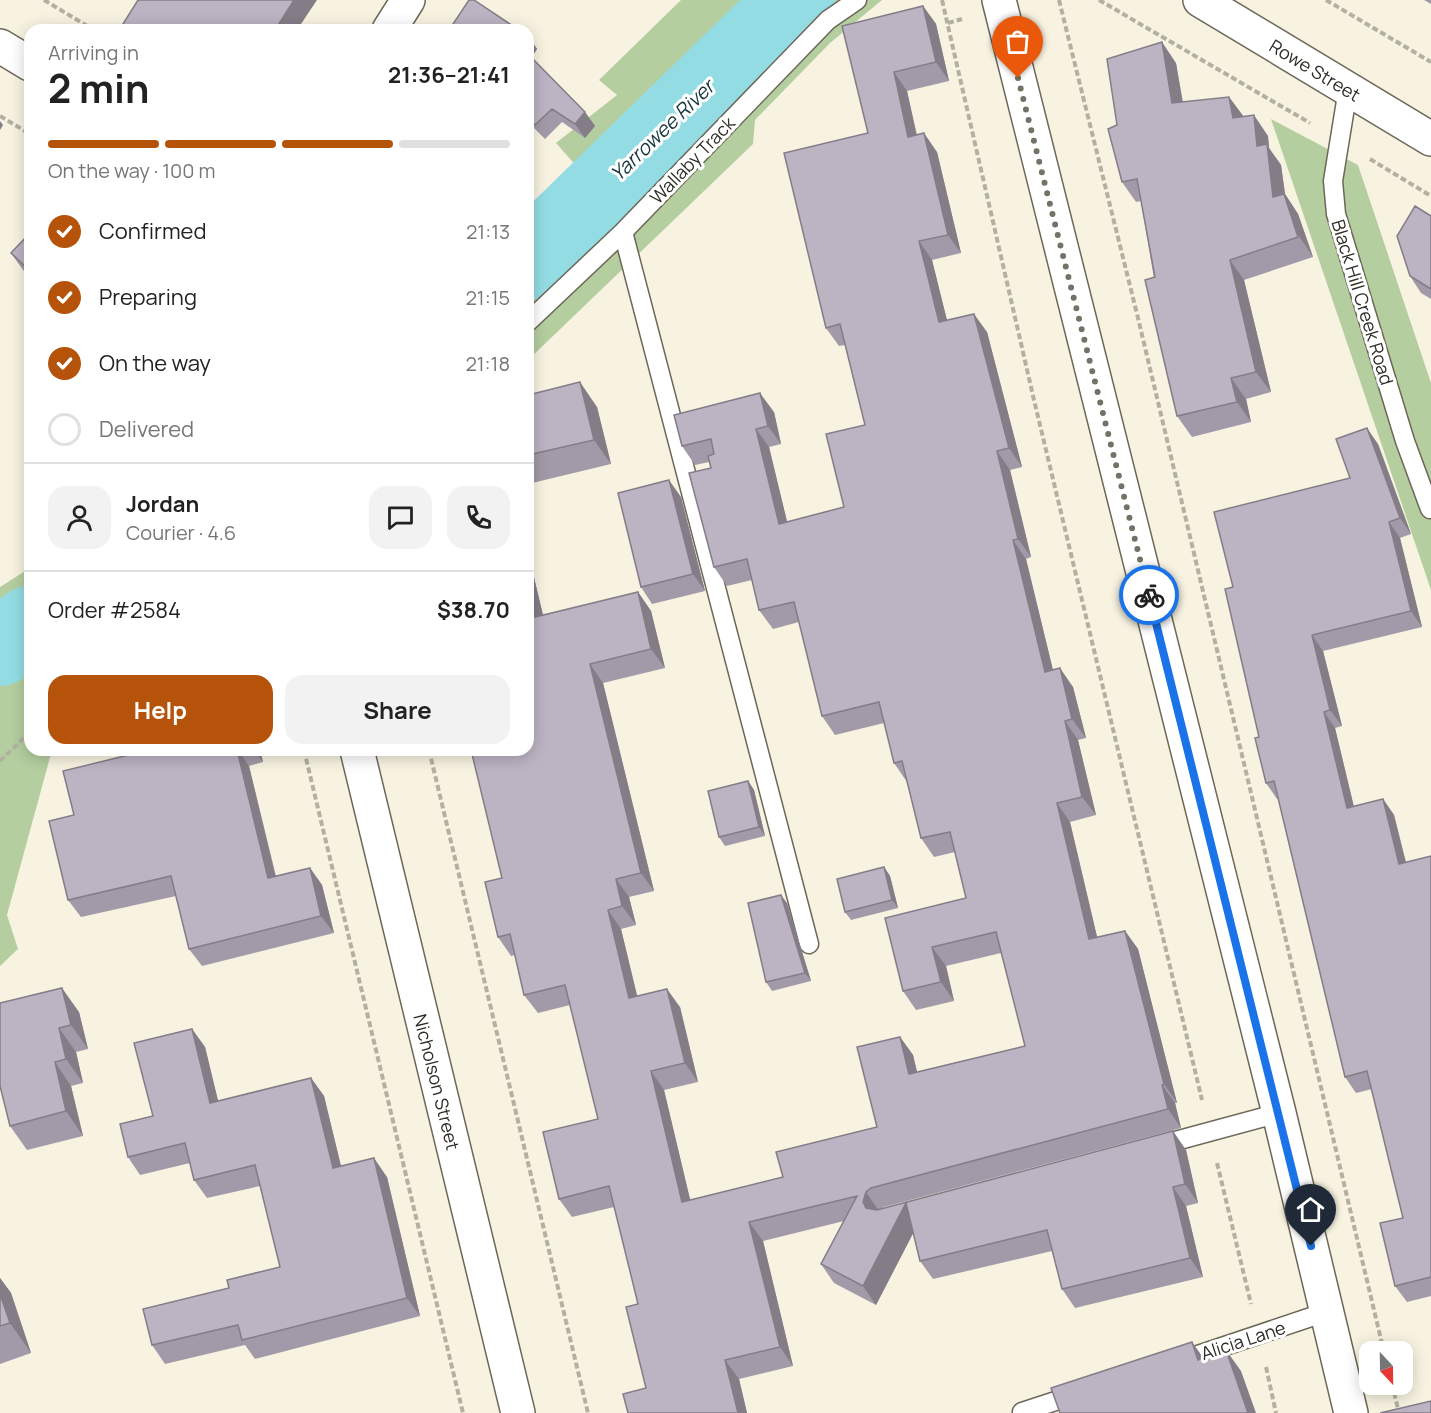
<!DOCTYPE html>
<html lang="en">
<head>
<meta charset="utf-8">
<style>
	body { margin:0; font-family:Manrope,sans-serif; background:#f2f2f2; color:#222; height:100vh; display:flex; flex-direction:column; font-size:22px; white-space:nowrap }
	* { box-sizing:border-box; margin:0 }
	p { font-size:20px; color:#767676 }
	.icon { flex:none; width:33px; height:33px; fill:none; stroke:currentColor; stroke-width:2; stroke-linecap:round; stroke-linejoin:round }
	.map { position:relative; flex:1; overflow:hidden }
	.sheet { position:absolute; left:24px; top:24px; width:510px; height:732px; display:flex; flex-direction:column; background:#fff; border-radius:18px; box-shadow:0 3px 15px #0003 }
	.sheet>* { flex:none }
	.needle { width:39px; rotate:158deg }
	.controls { position:absolute; left:1359px; top:1341px; display:grid; gap:12px }
	.controls a { display:grid; place-items:center; width:54px; height:54px; border-radius:12px; background:#fff; box-shadow:0 3px 15px #0003; font-size:30px }
	.pin { position:absolute; display:grid; place-items:center; width:51px; height:51px; color:#fff; margin:-62px -26px; border-radius:50% 50% 50% 0; rotate:-45deg; box-shadow:0 0 6px #0007 }
	.pin .icon { rotate:45deg }
	.courier { position:absolute; display:grid; place-items:center; width:60px; height:60px; margin:-30px; border:4px solid #1a73e8; border-radius:50%; background:#fff; color:#222; box-shadow:0 2px 8px #0007 }
	.headline em { font-style:normal; font-weight:700 }
	.headline div { display:flex; flex-direction:column-reverse }
	.headline { display:flex; align-items:center; justify-content:space-between; height:102px; padding:0 24px }
	h1 { font-size:39px; font-weight:700; line-height:45px }
	.bar { display:grid; grid-template-columns:repeat(4,1fr); gap:9px 6px; align-content:center; height:72px; padding:0 24px }
	.bar i { height:8px; border-radius:4px; background:#e0e0e0 }
	.bar .active { background:#b45309 }
	.bar p { grid-column:span 4 }
	.line { display:flex; align-items:center; gap:15px; padding:0 24px; border-top:2px solid #e0e0e0 }
	.line div { flex:1 }
	.round { display:grid; place-items:center; flex:none; width:63px; height:63px; border-radius:18px; background:#f2f2f2 }
	ol { padding:0 24px; list-style:none }
	li { display:flex; align-items:center; gap:18px; height:66px }
	li p { margin-inline-start:auto }
	li .icon { padding:6px; border-radius:50%; background:#b45309; color:#fff; stroke-width:4 }
	li:last-child { color:#767676 }
	li i { width:33px; height:33px; border:3px solid #e0e0e0; border-radius:50% }
	.action { display:flex; gap:12px; margin-top:auto; padding:12px 24px }
	.action a { flex:1; height:69px; border-radius:18px; background:#b45309; color:#fff; font-size:24px; font-weight:700; line-height:69px; text-align:center }
	.action a+a { background:#f2f2f2; color:#222 }
	.map>svg:first-child { display:block }
	.green { fill:#b4cea0 }
	.lines { fill:none; stroke-linecap:round; stroke-linejoin:round }
	.river { stroke:#94dce4; stroke-width:78 }
	.service-casing { stroke:#6c6758; stroke-width:21 }
	.minor-casing { stroke:#6c6758; stroke-width:36 }
	.path { stroke:#b4b0a1; stroke-width:4; stroke-dasharray:6 3; stroke-linecap:butt }
	.service { stroke:#fff; stroke-width:18 }
	.minor { stroke:#fff; stroke-width:33 }
	.wall { fill:#a29aa8 }
	.shaded-wall { fill:#847d88 }
	.building { fill:#bcb3c3; stroke:#847d88; stroke-width:1.5 }
	.done { stroke:#747166; stroke-width:6; stroke-dasharray:0 10.8 }
	.route { stroke:#1a73e8; stroke-width:8 }
	.labels { text-anchor:middle; dominant-baseline:central; stroke-width:6; stroke-linejoin:round; paint-order:stroke }
	.street-label { font-size:18px; fill:#2d2b24; stroke:#fff }
	.water-label { font-size:20px; font-style:italic; fill:#15383c; stroke:#fff }
</style>
</head>
<body>
<div class="map">
<svg width="1431" height="1413" viewBox="0 0 1431 1413">
	<rect width="100%" height="100%" fill="#f8f3e1"/>
	<!-- green -->
	<path class="green" d="M681 0H882L830 43 755 120 753 144 528 360V211L579 169 556 143 617 95 599 80Z
		M1271 119 1358 165 1431 383V590Z
		M30 568V750H52L7 915 18 949 0 966V587Z"/>
	<g class="lines">
		<!-- river -->
		<path class="river" d="M528 261 796 0
			M0 647 30 625"/>
		<!-- service casing -->
		<g class="service-casing">
			<path id="service" d="M1348 89 1333 181 1336 214 1405 441 1430 509
				M623 232 809 944
				M528 322 623 232 828 20 857 0
				M1157 1146 1279 1113
				M1177 1362 1326 1312
				M1022 1412 1080 1393"/>
		</g>
		<!-- minor casing -->
		<g class="minor-casing">
			<path id="minor" d="M999 0 1279 1113 1351 1413
				M1200 0 1431 139
				M389 30 408 0
				M0 46 30 64
				M357 750 518 1413"/>
		</g>
		<!-- path -->
		<path class="path" d="M44 0 94 30
			M942 0 1034 400 1202 1100
			M1059 0 1138 318 1384 1352
			M1099 0 1310 123
			M1326 0 1431 62
			M948 23 962 19
			M0 116 30 134
			M1370 159 1431 196
			M304 750 463 1413
			M429 750 588 1413
			M0 761 30 732
			M1217 1163 1251 1304
			M1266 1367 1276 1413
			M1392 1384 1399 1413"/>
		<!-- service -->
		<use href="#service" class="service"/>
		<!-- minor -->
		<use href="#minor" class="minor"/>
	</g>
	<!-- wall -->
	<path class="wall" d="M1424 0H1431V4Z
		M923 6 936 24 949 81 907 91 917 135 937 152 961 253 932 260 947 320 987 332 1022 467 1010 470 1031 557 1026 559 1053 670 1073 687 1086 738 1078 740 1096 815 1070 822 1097 937 1125 931 1138 949 1177 1103H1175L1181 1128 884 1207 881 1209 1186 1150 1198 1203 1186 1206 1203 1277 1075 1308 1062 1289 1052 1251 933 1279 920 1261 913 1233 876 1305 834 1283 821 1264 844 1221 763 1241 793 1366 739 1379 747 1413H628L646 1388 638 1304 614 1207 572 1217 559 1199 598 1119 570 1005 538 1013 524 995 515 955 511 956 498 937 502 878 528 750V559L530 561 543 615 638 592 651 611 665 668 603 683 654 891 629 897 636 925 621 929 637 996 680 1007 698 1082 664 1090 690 1200 783 1177 877 1127 900 1037 913 1055 917 1072 1025 1046 1001 953 946 966 954 1001 916 1010 903 991 966 898 955 852 934 857 921 838 907 782 894 763 884 723 835 735 822 716 799 622 773 629 759 610 752 580 727 586 714 567 711 468 709 462 695 465 682 446 774 412 781 444 769 447 787 522 844 507 865 425 845 345 839 346 826 328 868 133Z
		M123 24 297 30H127Z
		M528 36 537 49 531 57 585 112 595 126 585 138 562 122 545 139 528 122Z
		M1176 63 1183 102 1229 97 1243 116 1268 136 1269 148 1281 165 1285 194 1298 214 1313 257 1244 280 1271 392 1246 399 1251 422 1192 437 1177 416 1141 201 1136 202 1122 182 1117 125Z
		M1431 216V299L1421 293 1410 276Z
		M30 233V277L23 270 11 253Z
		M528 395 597 407 611 464 528 484Z
		M1378 444 1411 534 1400 538 1422 627 1323 651 1342 726 1335 728 1354 807 1383 799 1394 815 1406 862 1431 856V1296L1407 1302 1395 1286 1403 1218 1372 1089 1356 1093 1345 1077 1278 799H1277L1266 783 1259 737 1233 587 1350 478Z
		M681 497 705 591 652 604 641 587Z
		M149 750H260L263 762 249 766 276 876 310 868 322 885 334 933 202 966 189 949 176 896 81 917 68 900 74 815Z
		M748 781 754 790 765 836 725 846 719 837Z
		M884 867 890 876 898 908 851 920 845 912Z
		M787 903 811 981 772 991 766 982Z
		M0 1003 79 1012 88 1049 76 1052 83 1083 71 1086 83 1136 27 1150 10 1126Z
		M192 1029 205 1047 218 1101 311 1078 324 1096 341 1166 387 1177 420 1316 255 1359 245 1345 165 1364 152 1345 229 1288 280 1267 260 1186 207 1198 194 1180 190 1163 140 1175 128 1157 153 1116Z
		M0 1278 11 1293 31 1353 0 1364Z"/>
	<!-- shaded-wall -->
	<path class="shaded-wall" d="M294 0H317L297 30H275Z
		M923 6 936 24 949 81 936 62Z
		M528 36 537 49 530 60 528 57Z
		M1162 42 1176 63 1186 124 1172 103Z
		M894 72 907 91 921 156 908 137Z
		M1229 97 1244 117 1233 118Z
		M585 112 595 126 585 138 575 124Z
		M1254 115 1268 136 1269 148 1281 165 1285 194 1298 214 1313 257 1273 197 1257 146Z
		M0 121 3 125 0 130Z
		M924 133 937 152 961 253 948 235Z
		M919 241 932 260 952 341 939 322Z
		M1230 260 1244 280 1271 392 1256 372Z
		M974 314 987 332 1022 467 1009 448Z
		M1231 378 1246 399 1251 422 1237 402Z
		M580 382 597 407 611 464 594 440Z
		M760 393 774 412 781 444 768 426Z
		M1367 428 1378 444 1411 534 1400 518Z
		M756 429 769 447 792 542 779 524Z
		M997 451 1010 470 1031 557 1018 539Z
		M669 480 681 497 705 591 693 574Z
		M1389 522 1400 538 1422 627 1411 611Z
		M1013 540 1026 559 1058 691 1045 672Z
		M528 559 530 561 548 636 535 617 528 590Z
		M638 592 651 611 665 668 651 649Z
		M1312 635 1323 651 1342 726 1330 710Z
		M590 664 603 683 654 891 641 873Z
		M1060 668 1073 687 1086 738 1072 719Z
		M1324 712 1335 728 1358 824 1347 808Z
		M1065 721 1078 740 1096 815 1082 797Z
		M237 750H238L249 766 280 896 268 878Z
		M254 750H260L263 762Z
		M748 781 754 790 765 836 759 827Z
		M1383 799 1394 815 1410 880 1399 864Z
		M1057 803 1070 822 1102 958 1089 939Z
		M884 867 890 876 898 908 892 900Z
		M310 868 322 885 334 933 321 916Z
		M616 879 629 897 636 925 622 906Z
		M781 895 787 903 811 981 805 973Z
		M608 910 621 929 642 1016 629 998Z
		M1125 931 1138 949 1177 1103 1164 1084Z
		M932 947 946 966 954 1001 941 982Z
		M62 988 79 1012 88 1049 71 1025Z
		M667 989 680 1007 698 1082 685 1063Z
		M59 1028 76 1052 83 1083 66 1059Z
		M192 1029 205 1047 223 1121 210 1103Z
		M900 1037 913 1055 922 1093 909 1074Z
		M55 1062 71 1086 83 1136 66 1111Z
		M651 1071 664 1090 695 1220 682 1202Z
		M311 1078 324 1096 346 1187 333 1168Z
		M1162 1085 1175 1103 1181 1128 1168 1109Z
		M1173 1131 1186 1150 1198 1203 1185 1184Z
		M374 1158 387 1177 420 1316 407 1298Z
		M1173 1187 1186 1206 1203 1277 1190 1258Z
		M866 1192 879 1211 866 1208 863 1202Z
		M906 1203 919 1222 876 1305 863 1286Z
		M749 1222 763 1241 793 1366 780 1347Z
		M0 1278 11 1293 31 1353 10 1323 0 1294Z
		M1192 1342 1207 1363 1198 1360Z
		M1226 1350 1241 1371 1256 1413H1248Z
		M725 1360 739 1379 747 1413H738Z"/>
	<!-- building -->
	<path class="building" d="M138 0H294L275 30H133L123 24Z
		M469 0H474L519 30H449Z
		M923 6 936 62 894 72 908 137 924 133 948 235 919 241 939 322 974 314 1009 448 997 451 1018 539 1013 540 1045 672 1060 668 1072 719 1065 721 1082 797 1057 803 1089 939 1125 931 1164 1084 1162 1085 1168 1109 871 1188 866 1192 863 1202 866 1208 877 1210 1173 1131 1185 1184 1173 1187 1190 1258 1062 1289 1047 1230 920 1261 906 1203 863 1286 821 1264 857 1196 749 1222 780 1347 725 1360 738 1413H628L623 1394 646 1388 626 1307 638 1304 609 1186 559 1199 543 1132 598 1119 565 985 524 995 510 934 498 937 485 882 502 878 471 750H528V590L535 617 638 592 651 649 590 664 641 873 616 879 622 906 608 910 629 998 667 989 685 1063 651 1071 682 1202 783 1177 776 1152 877 1127 857 1047 900 1037 909 1074 1025 1046 996 932 932 947 941 982 903 991 885 918 966 898 950 832 921 838 902 761 894 763 879 702 822 716 794 602 759 610 747 559 714 567 689 473 711 468 708 456 714 454 711 439 682 446 674 415 760 393 768 426 756 429 779 524 844 507 826 434 865 425 840 324 826 328 784 153 868 133 842 26Z
		M1162 42 1172 103 1229 97 1233 118 1254 115 1257 146 1267 144 1273 197 1284 194 1298 237 1230 260 1256 372 1231 378 1237 402 1177 416 1145 280 1155 277 1137 179 1122 182 1108 129 1117 125 1107 59Z
		M528 54 585 112 575 124 552 109 535 125 528 118Z
		M1415 206 1431 216V289L1410 276 1397 236Z
		M30 233V271L11 253Z
		M580 382 594 440 528 455V395Z
		M1367 428 1400 518 1389 522 1411 611 1312 635 1330 710 1324 712 1347 808 1383 799 1399 864 1431 856V1277L1395 1286 1380 1223 1403 1218 1367 1071 1345 1077 1274 781 1266 783 1255 738 1259 737 1225 589 1233 587 1214 512 1350 478 1336 439Z
		M669 480 693 574 641 587 618 493Z
		M149 750H237L268 878 310 868 321 916 189 949 171 876 68 900 49 821 74 815 63 771Z
		M748 781 759 827 719 837 708 791Z
		M884 867 892 900 845 912 837 879Z
		M781 895 805 973 766 982 748 903Z
		M62 988 71 1025 59 1028 66 1059 55 1062 66 1111 10 1126 0 1086V1003Z
		M192 1029 210 1103 311 1078 333 1168 374 1158 407 1298 242 1340 238 1325 152 1345 143 1309 229 1288 227 1280 280 1267 255 1165 194 1180 185 1143 128 1157 120 1124 153 1116 134 1043Z
		M0 1294 10 1323 0 1326Z
		M1192 1342 1198 1360 1226 1350 1248 1413H1060L1051 1388Z
		M1431 1401V1413H1380Z"/>
	<g class="lines">
		<!-- done -->
		<path class="done" d="M1018 78 1149 595"/>
		<!-- route -->
		<path class="route" d="M1149 595 1311 1246"/>
	</g>
	<g class="labels">
		<!-- street labels -->
		<g class="street-label">
			<text transform="translate(1315 70) rotate(31)">Rowe Street</text>
			<text transform="translate(692 160) rotate(-46)">Wallaby Track</text>
			<text transform="translate(1363 302) rotate(73)">Black Hill Creek Road</text>
			<text transform="translate(437 1082) rotate(76)">Nicholson Street</text>
			<text transform="translate(1243 1340) rotate(-18)">Alicia Lane</text>
		</g>
		<!-- water labels -->
		<g class="water-label">
			<text transform="translate(662 130) rotate(-44)">Yarrowee River</text>
		</g>
	</g>
</svg>
<div class="controls">
<a><svg class="needle" viewBox="-14 -14 28 28"><path d="M0-13l5 13h-10z" fill="#e53935"/><path d="M0 13l5-13h-10z" fill="#767676"/></svg></a>
</div>
<div class="pin" style="left:1018px;top:78px;background:#ea580c"><svg class="icon" aria-label="bag" viewBox="0 0 24 24"><path d="M5 8h14l-1 12H6zM9 8a3 3 0 0 1 6 0"/></svg></div>
<div class="pin" style="left:1311px;top:1246px;background:#1f2937"><svg class="icon" aria-label="home" viewBox="0 0 24 24"><path d="M3 11l9-7 9 7M6 9v11h12V9"/></svg></div>
<div class="courier" style="left:1149px;top:595px"><svg class="icon" aria-label="bike" viewBox="0 0 24 24"><circle cx="6" cy="16" r="4"/><circle cx="18" cy="16" r="4"/><path d="M6 16l4-8h5l3 8M10 8l3 8H6M13 5h3"/></svg></div>
<section class="sheet">
<div class="headline"><div><h1>2 min</h1><p>Arriving in</p></div><em>21:36–21:41</em></div>
<div class="bar"><i class="active"></i><i class="active"></i><i class="active"></i><i></i><p>On the way · 100 m</p></div>
<ol>
<li><svg class="icon" aria-label="check" viewBox="0 0 24 24"><path d="M5 12l5 5 9-10"/></svg>Confirmed<p>21:13</p></li>
<li><svg class="icon" aria-label="check" viewBox="0 0 24 24"><path d="M5 12l5 5 9-10"/></svg>Preparing<p>21:15</p></li>
<li><svg class="icon" aria-label="check" viewBox="0 0 24 24"><path d="M5 12l5 5 9-10"/></svg>On the way<p>21:18</p></li>
<li><i></i>Delivered</li>
</ol>
<div class="line" style="height:108px"><a class="round"><svg class="icon" aria-label="person" viewBox="0 0 24 24"><circle cx="12" cy="8" r="4"/><path d="M4 21q1-7 8-7t8 7"/></svg></a><div><b>Jordan</b><p>Courier · 4.6</p></div><a class="round"><svg class="icon" aria-label="chat" viewBox="0 0 24 24"><path d="M4 5h16v11H9l-5 4z"/></svg></a><a class="round"><svg class="icon" aria-label="phone" viewBox="0 0 24 24"><path d="M5 4h4l2 5-3 2q2 4 5 5l2-3 5 2v4C11 20 4 13 5 4z"/></svg></a></div>
<div class="line" style="height:78px"><div>Order #2584</div><b>$38.70</b></div>
<div class="action"><a>Help</a><a>Share</a></div>
</section>
</div>
</body>
</html>
